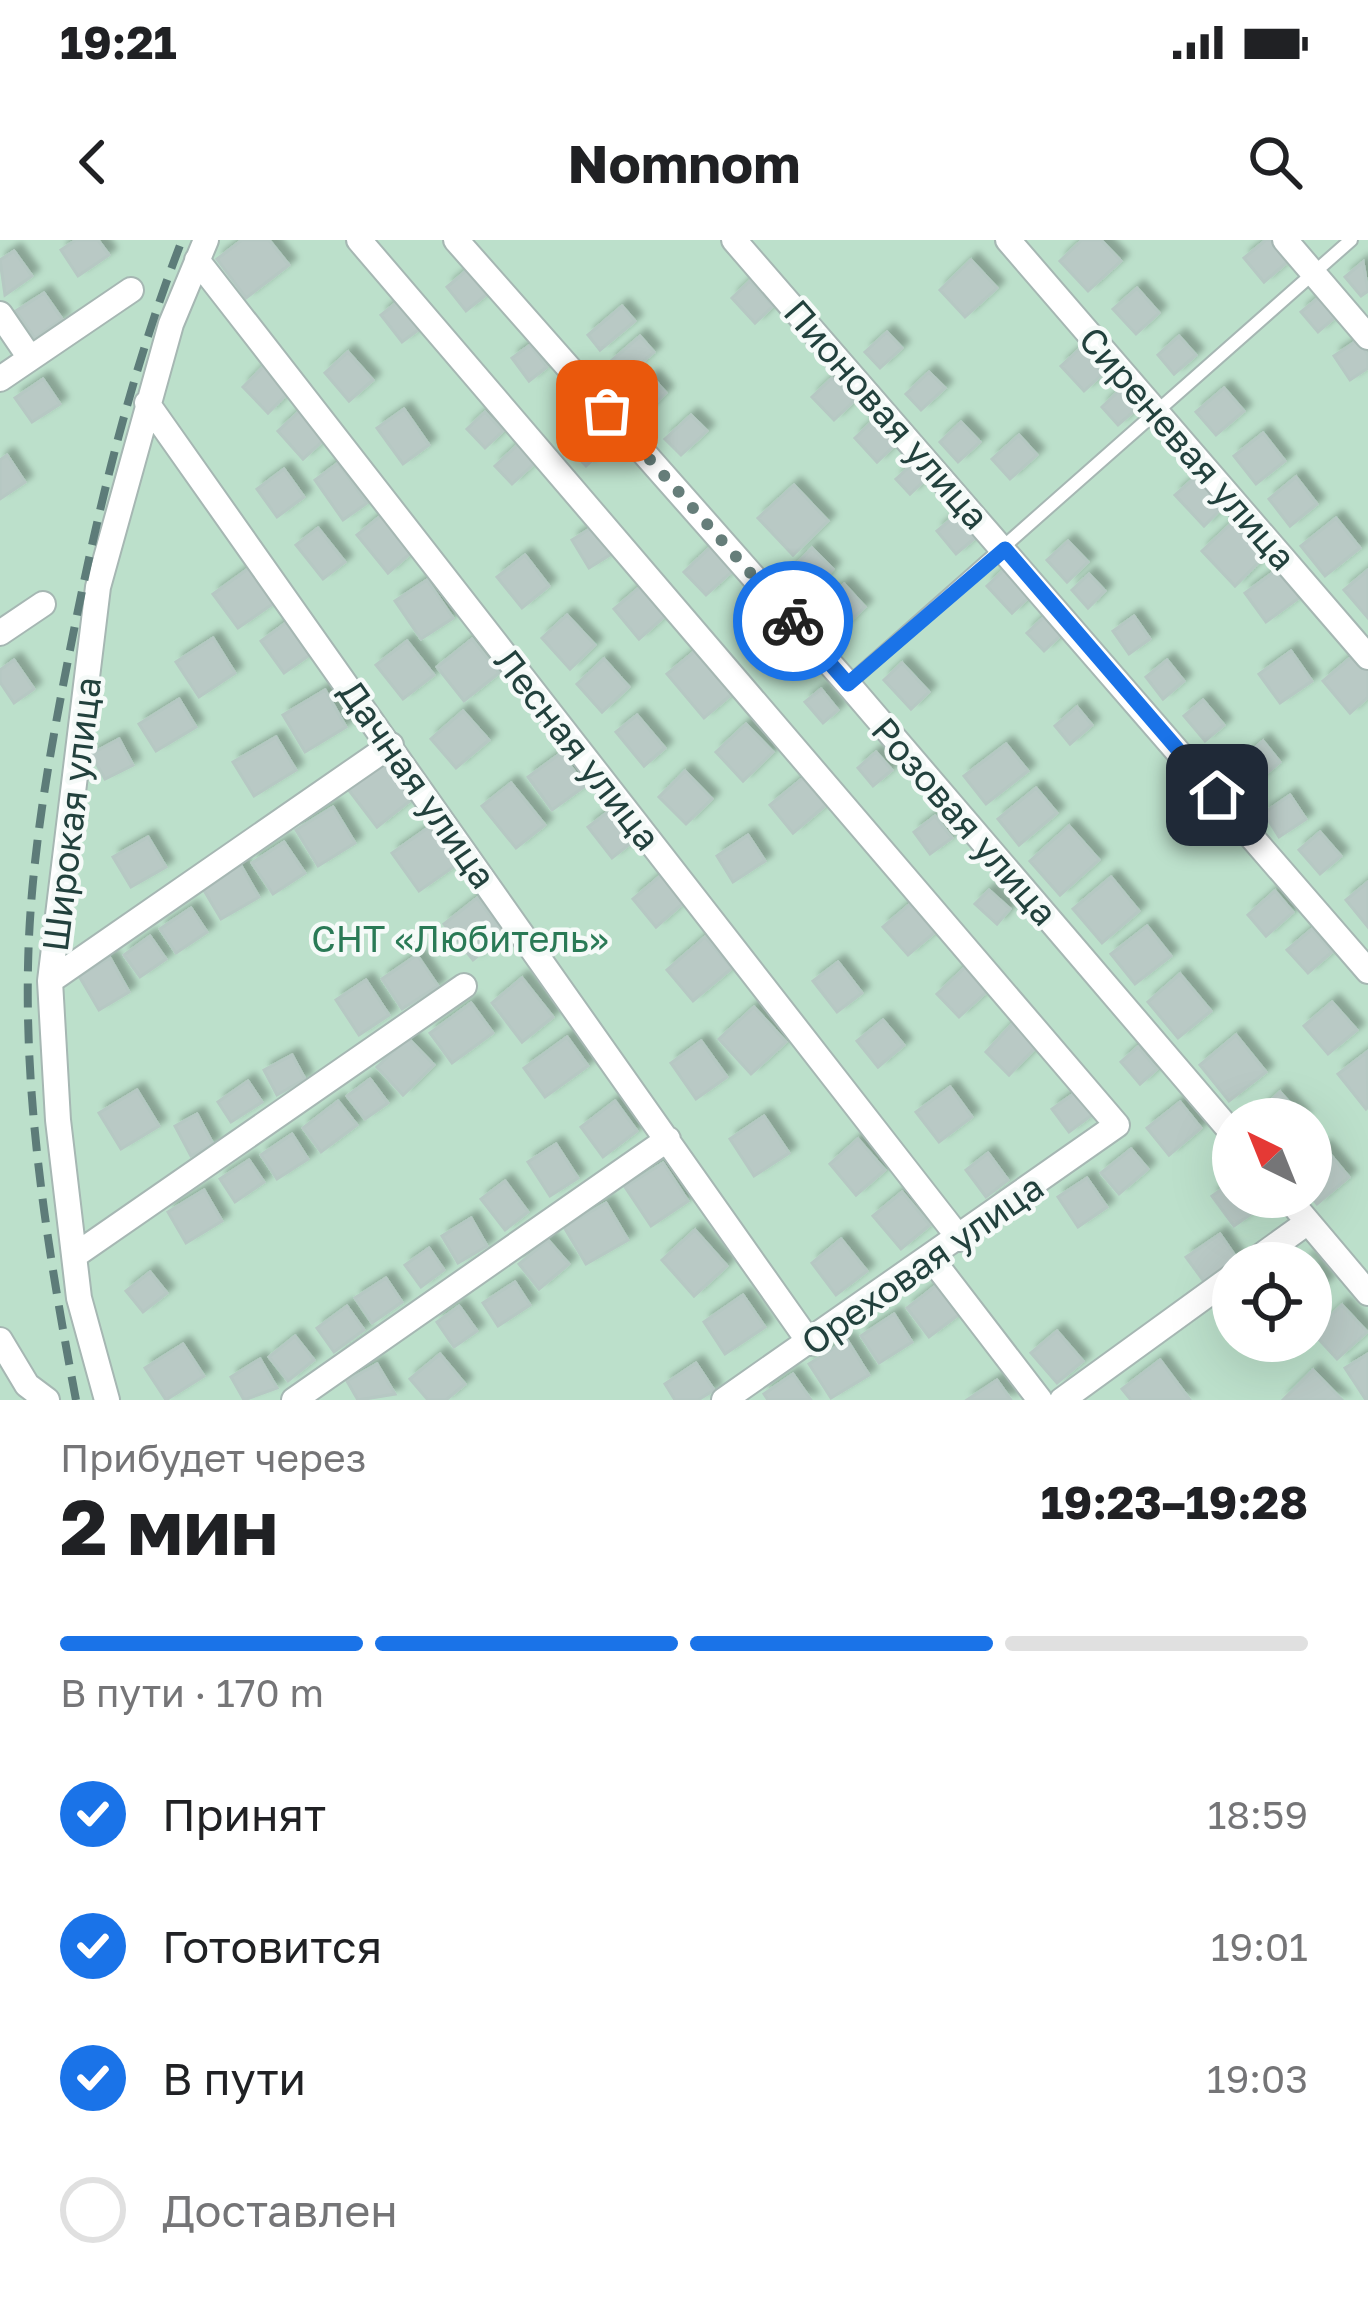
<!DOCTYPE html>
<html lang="ru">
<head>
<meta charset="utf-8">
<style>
	body { margin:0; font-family:"Golos Text",sans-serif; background:#f6f6f6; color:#202124; height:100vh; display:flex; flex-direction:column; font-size:45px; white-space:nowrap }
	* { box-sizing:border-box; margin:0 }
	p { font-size:39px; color:#757577 }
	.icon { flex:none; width:66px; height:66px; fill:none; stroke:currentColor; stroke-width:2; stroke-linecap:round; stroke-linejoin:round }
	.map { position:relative; height:1160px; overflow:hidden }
	.side { display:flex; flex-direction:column; background:#fff; flex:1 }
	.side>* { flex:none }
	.needle { width:78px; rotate:317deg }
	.fabs { position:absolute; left:1212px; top:858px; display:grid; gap:24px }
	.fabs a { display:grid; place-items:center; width:120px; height:120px; border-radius:50%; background:#fff; box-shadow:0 12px 48px #0002; font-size:60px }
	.pin { position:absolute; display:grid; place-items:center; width:102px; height:102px; color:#fff; margin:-51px; border-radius:24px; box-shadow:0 6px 18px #0006 }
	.courier { position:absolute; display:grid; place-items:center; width:120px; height:120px; margin:-60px; border:9px solid #1a73e8; border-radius:50%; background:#fff; color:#222; box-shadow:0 3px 15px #0007 }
	.headline em { font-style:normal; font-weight:700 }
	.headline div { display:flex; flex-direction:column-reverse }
	.headline { display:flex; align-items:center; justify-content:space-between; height:204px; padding:0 60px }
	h1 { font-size:78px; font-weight:700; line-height:90px }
	.bar { display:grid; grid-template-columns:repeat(4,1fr); gap:18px 12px; align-content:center; height:144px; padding:0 60px }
	.bar i { height:15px; border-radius:9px; background:#e0e0e0 }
	.bar .active { background:#1a73e8 }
	.bar p { grid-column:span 4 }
	ol { padding:0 60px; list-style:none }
	li { display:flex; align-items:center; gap:36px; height:132px }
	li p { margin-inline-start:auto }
	li .icon { padding:12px; border-radius:50%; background:#1a73e8; color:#fff; stroke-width:4 }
	li:last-child { color:#757577 }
	li i { width:66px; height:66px; border:6px solid #e0e0e0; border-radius:50% }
	.status { display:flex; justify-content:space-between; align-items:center; height:84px; padding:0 60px; background:#fff; direction:ltr }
	.status svg { height:33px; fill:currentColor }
	header { display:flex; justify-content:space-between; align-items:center; height:156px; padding:0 60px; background:#fff; font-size:54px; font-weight:700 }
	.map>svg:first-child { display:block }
	.green { fill:#bce0cb; fill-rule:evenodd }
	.building { fill:#b9c9c5; stroke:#b6c8c3; stroke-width:3; filter:url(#shadow) }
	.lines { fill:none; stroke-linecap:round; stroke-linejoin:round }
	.lane-casing { stroke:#a6b7b3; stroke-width:16 }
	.street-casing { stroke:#a6b7b3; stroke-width:28 }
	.lane { stroke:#fff; stroke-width:12 }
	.street { stroke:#fff; stroke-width:24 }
	.rail { stroke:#5d7c79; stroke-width:8; stroke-dasharray:24 12; stroke-linecap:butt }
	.done { stroke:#667e7a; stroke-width:12; stroke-dasharray:0 21.6 }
	.route { stroke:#1a73e8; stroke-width:15 }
	.labels { text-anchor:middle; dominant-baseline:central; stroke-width:9; stroke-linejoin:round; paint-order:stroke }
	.street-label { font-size:36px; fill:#22413d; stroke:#f5faf8 }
	.park-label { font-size:36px; fill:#2a7a56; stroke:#f5faf8 }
</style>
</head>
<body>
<div class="status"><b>19:21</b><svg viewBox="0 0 49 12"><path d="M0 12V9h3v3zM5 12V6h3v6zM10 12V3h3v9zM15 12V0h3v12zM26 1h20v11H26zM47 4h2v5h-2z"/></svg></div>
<header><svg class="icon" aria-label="back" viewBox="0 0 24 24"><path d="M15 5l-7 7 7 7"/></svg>Nomnom<svg class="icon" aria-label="search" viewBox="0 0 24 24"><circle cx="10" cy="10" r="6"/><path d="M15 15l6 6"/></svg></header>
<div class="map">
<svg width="1368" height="1160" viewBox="0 0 1368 1160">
	<defs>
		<filter id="shadow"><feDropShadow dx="7" dy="-7" stdDeviation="3" flood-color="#0004"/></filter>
	</defs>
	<rect width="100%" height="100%" fill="#e4eeeb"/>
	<!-- green -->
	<path class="green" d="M0 0H1368V1160H0ZM1233 879H1311V957H1233ZM1233 1023H1311V1101H1233Z"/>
	<!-- building -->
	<path class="building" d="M76 0H98L109 15 78 36 61 10Z
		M242 0H269L289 25 246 58 217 19Z
		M1082 0H1101L1121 21 1088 51 1060 21Z
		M1266 0H1277L1292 18 1264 42 1244 18Z
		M14 11 32 36 5 55 0 20Z
		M971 20 997 48 965 77 940 50Z
		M1363 22 1368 51 1361 56 1345 37Z
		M467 30 487 54 466 71 447 47Z
		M750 41 773 66 755 83 732 58Z
		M1137 48 1159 73 1136 94 1113 69Z
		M44 53 62 79 35 98 16 71Z
		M1323 54 1339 74 1318 92 1301 72Z
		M400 60 421 88 402 102 381 75Z
		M622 66 635 81 600 110 588 95Z
		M887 92 902 108 880 128 865 112Z
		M640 96 654 112 624 138 610 122Z
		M1179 96 1196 115 1174 134 1158 115Z
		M1358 100 1368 115V128L1350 140 1334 116Z
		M1086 103 1109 128 1084 151 1061 126Z
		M530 105 547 127 529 141 512 118Z
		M348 112 373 140 349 161 325 133Z
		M265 125 290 151 268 173 243 147Z
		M929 132 945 148 921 170 906 154Z
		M652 137 666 153 642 175 628 160Z
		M832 138 854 161 834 180 812 157Z
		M43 139 60 164 32 182 15 158Z
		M1123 147 1140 166 1118 185 1102 167Z
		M1224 148 1244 171 1216 195 1196 172Z
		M302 169 327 197 303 219 278 191Z
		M404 169 429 205 403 224 377 188Z
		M485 172 503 191 485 208 467 189Z
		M691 175 707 191 681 215 665 199Z
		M578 180 605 209 586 226 559 197Z
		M874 180 896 204 877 222 855 198Z
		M961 182 980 202 958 222 940 202Z
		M1263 193 1285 221 1256 244 1234 216Z
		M1019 195 1037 215 1010 239 992 219Z
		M522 201 539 219 512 244 495 226Z
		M7 215 25 242 0 259V220Z
		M915 222 928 237 910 254 896 239Z
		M338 223 367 263 343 280 315 240Z
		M284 229 304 257 277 277 257 249Z
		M1200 233 1228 262 1204 286 1175 255Z
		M1296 237 1317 264 1290 286 1269 259Z
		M794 245 828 281 793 315 758 278Z
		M962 270 981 293 956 314 937 291Z
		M383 274 413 311 388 333 357 295Z
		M1336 278 1360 308 1325 336 1301 306Z
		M1235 280 1267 314 1235 346 1202 311Z
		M596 285 613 313 589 328 572 300Z
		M318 288 345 322 323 339 296 305Z
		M1068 301 1088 322 1067 342 1047 320Z
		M716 302 738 326 706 355 684 332Z
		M812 308 833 329 808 355 787 334Z
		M525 315 549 346 522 368 497 337Z
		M252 326 277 361 238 388 213 354Z
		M1282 326 1303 355 1266 382 1245 353Z
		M1004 330 1029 357 1012 373 987 346Z
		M1368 330V378L1344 350Z
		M1089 334 1105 351 1088 368 1072 350Z
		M427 340 453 378 421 399 395 361Z
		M844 344 865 367 836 394 814 371Z
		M640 347 665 376 639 399 614 369Z
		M764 366 790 396 763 420 737 390Z
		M567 375 595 405 570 429 542 398Z
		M1134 376 1150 399 1129 414 1113 391Z
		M1044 377 1061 395 1044 411 1027 393Z
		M291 379 314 412 284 433 261 401Z
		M213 398 235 433 199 457 176 422Z
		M472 399 499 433 464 461 437 427Z
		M407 401 434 435 403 459 376 425Z
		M695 411 732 454 704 478 667 434Z
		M1291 411 1312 441 1280 463 1259 434Z
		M1355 414 1368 430V457L1350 473 1323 441Z
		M604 419 629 447 602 472 577 444Z
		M14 420 34 449 14 463 0 442V430Z
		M1167 420 1184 441 1163 459 1146 437Z
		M902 423 929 452 911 469 884 440Z
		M821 449 838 470 823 483 805 462Z
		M325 450 346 487 305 512 283 475Z
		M179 459 196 487 156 511 139 484Z
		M1203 460 1224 485 1205 501 1184 476Z
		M1077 467 1092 485 1070 504 1055 486Z
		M463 471 489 500 456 528 431 499Z
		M637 475 665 508 644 526 616 492Z
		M746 484 773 512 743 541 716 512Z
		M276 497 296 530 254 556 233 522Z
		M119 499 133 525 105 539 91 514Z
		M1263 501 1280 522 1250 547 1233 527Z
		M1006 504 1028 531 986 564 964 536Z
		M876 512 892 530 873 546 858 528Z
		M561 513 585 546 552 570 528 537Z
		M387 519 416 556 377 587 348 549Z
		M685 531 712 559 686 584 659 557Z
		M803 538 826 565 793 593 770 565Z
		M511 543 545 585 516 608 482 566Z
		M1036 548 1057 573 1019 605 998 579Z
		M1290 555 1306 579 1279 597 1264 573Z
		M617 565 640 596 612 618 588 587Z
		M333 567 355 603 318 626 296 590Z
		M935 576 952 598 930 614 914 592Z
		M432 585 459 623 419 651 392 613Z
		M1069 586 1099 620 1060 655 1030 621Z
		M1320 592 1341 616 1320 634 1299 610Z
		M748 595 765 621 733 642 717 616Z
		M148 597 166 627 131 647 113 617Z
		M284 602 305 633 273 654 252 623Z
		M240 624 259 657 221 679 202 647Z
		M666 631 689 658 656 687 633 659Z
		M1111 637 1139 671 1102 703 1073 669Z
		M1368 642V687L1346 660Z
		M989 650 1010 669 997 684 975 664Z
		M1275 651 1293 672 1266 696 1248 675Z
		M477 658 505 694 473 720 444 684Z
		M916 659 941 687 908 715 883 687Z
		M191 668 207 692 176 713 160 689Z
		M1147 686 1171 716 1135 744 1111 714Z
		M1312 689 1332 712 1308 733 1287 710Z
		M150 696 166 719 140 737 124 715Z
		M705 697 732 728 693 761 667 730Z
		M417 715 438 746 402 769 382 739Z
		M110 718 129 752 99 770 79 736Z
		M972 721 994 745 959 777 937 754Z
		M838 722 862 753 837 772 813 741Z
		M1180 734 1211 771 1178 798 1148 762Z
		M522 738 553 777 522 802 492 763Z
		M366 740 389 775 359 795 336 760Z
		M1332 762 1357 790 1328 814 1304 786Z
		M471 763 493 793 452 823 430 793Z
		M754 767 786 802 751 834 719 799Z
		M883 780 904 805 878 827 857 801Z
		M1015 781 1039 804 1009 835 986 812Z
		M1236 795 1266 832 1229 861 1200 825Z
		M567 797 588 826 545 857 524 828Z
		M408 798 434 825 403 855 377 827Z
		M701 801 727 837 696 859 671 823Z
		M1138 807 1157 829 1140 844 1121 822Z
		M1367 812 1368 867 1366 869 1338 834Z
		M292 815 305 839 277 855 264 830Z
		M370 839 388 863 365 879 347 856Z
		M248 841 262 862 231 882 218 862Z
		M950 847 972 877 939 902 916 872Z
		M137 850 159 886 121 909 99 873Z
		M1076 852 1092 875 1069 892 1052 869Z
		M1280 852 1304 879H1251Z
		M338 861 357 885 321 912 303 888Z
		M615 861 637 891 603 917 581 887Z
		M1180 862 1201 888 1169 915 1147 888Z
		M197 874 213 904 191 916 175 886Z
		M764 876 789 913 754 936 730 899Z
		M292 894 308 919 277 939 261 915Z
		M858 899 885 930 856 955 830 924Z
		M556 904 578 938 550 956 528 922Z
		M1324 907 1349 937 1317 964 1311 957V917Z
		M1131 909 1148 929 1119 954 1101 933Z
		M988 913 1008 940 986 957 966 930Z
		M249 920 264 942 235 962 220 939Z
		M663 923 688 961 651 986 625 947Z
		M1087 938 1107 967 1078 987 1058 957Z
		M505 941 528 972 505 990 481 959Z
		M1233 941V957H1264L1268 962 1234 986 1212 956Z
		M204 950 222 981 186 1003 168 972Z
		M902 952 930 985 901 1009 873 976Z
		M606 963 628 1000 586 1024 564 987Z
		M471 978 487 1006 458 1023 442 996Z
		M695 990 727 1026 694 1056 662 1020Z
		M1220 994 1238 1020 1205 1043 1186 1017Z
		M841 999 867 1031 836 1055 812 1023Z
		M548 1000 569 1024 539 1049 519 1024Z
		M429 1008 444 1030 421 1047 405 1025Z
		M1308 1019 1327 1043 1311 1055V1023H1304Z
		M150 1032 167 1053 143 1072 126 1051Z
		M386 1038 402 1062 372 1083 355 1058Z
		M515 1042 530 1065 498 1086 483 1063Z
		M938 1044 961 1073 929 1097 907 1068Z
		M743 1055 765 1087 725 1114 704 1082Z
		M1342 1065 1367 1092 1337 1119 1313 1093Z
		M347 1066 364 1090 334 1112 317 1088Z
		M459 1066 477 1091 454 1107 437 1082Z
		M894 1074 912 1102 879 1123 861 1096Z
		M1057 1091 1083 1121 1057 1143 1031 1113Z
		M295 1096 314 1120 288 1141 269 1117Z
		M847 1100 869 1135 831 1158 809 1124Z
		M183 1104 204 1136 166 1160 145 1128Z
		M440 1114 465 1144 446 1160H428L410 1139Z
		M1368 1114V1160H1366L1345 1128Z
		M260 1119 277 1148 244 1160 231 1137Z
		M1160 1120 1190 1160H1131L1122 1149Z
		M696 1123 714 1150 698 1160H675L665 1144Z
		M377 1124 395 1154 358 1160 347 1141Z
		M1313 1130 1342 1160H1283Z
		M793 1134 811 1160H768L764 1154Z
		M997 1140 1011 1160H967Z"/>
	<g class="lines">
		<!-- lane casing -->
		<g class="lane-casing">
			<path id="lane" d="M848 444 1351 0"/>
		</g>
		<!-- street casing -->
		<g class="street-casing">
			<path id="street" d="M359 0 1117 885 724 1160
				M456 0 848 444 1233 894
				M734 0 1368 731
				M1008 0 1368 417
				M1285 0 1368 97
				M197 20 960 999
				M0 74 30 118
				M0 139 131 50
				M147 163 810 1103
				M0 393 43 364
				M50 741 391 505
				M1287 957 1368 1053
				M77 1014 464 746
				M931 1018 1040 1160
				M1251 1023 1308 982
				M0 1100 27 1145 47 1160
				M107 1160 79 1058 58 880 50 741 98 347 171 84 206 0
				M294 1160 668 899
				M1062 1160 1233 1036"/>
		</g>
		<!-- lane -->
		<use href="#lane" class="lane"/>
		<!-- street -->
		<use href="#street" class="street"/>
		<!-- rail -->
		<path class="rail" d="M76 1160C49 1018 25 872 28 727 30 623 48 522 68 420 96 277 129 137 182 0"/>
	</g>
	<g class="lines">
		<!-- done -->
		<path class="done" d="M607 171 793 381"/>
		<!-- route -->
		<path class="route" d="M793 381 848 444 1005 309 1217 555"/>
	</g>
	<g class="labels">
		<!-- street labels -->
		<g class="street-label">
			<text transform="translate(887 174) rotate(49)">Пионовая улица</text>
			<text transform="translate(1188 208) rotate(49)">Сиреневая улица</text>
			<text transform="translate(578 509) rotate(52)">Лесная улица</text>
			<text transform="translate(418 544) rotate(55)">Дачная улица</text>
			<text transform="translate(71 574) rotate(-83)">Широкая улица</text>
			<text transform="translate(965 581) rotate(49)">Розовая улица</text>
			<text transform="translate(922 1024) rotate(-35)">Ореховая улица</text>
		</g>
		<!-- park labels -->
		<g class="park-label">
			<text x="460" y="698">СНТ «Любитель»</text>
		</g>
	</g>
</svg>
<div class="fabs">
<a><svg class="needle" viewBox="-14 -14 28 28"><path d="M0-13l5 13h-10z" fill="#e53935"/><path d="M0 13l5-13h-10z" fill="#757577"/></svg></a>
<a><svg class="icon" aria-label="locate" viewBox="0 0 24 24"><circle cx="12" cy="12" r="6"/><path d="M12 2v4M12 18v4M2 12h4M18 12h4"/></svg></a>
</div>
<div class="pin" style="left:607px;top:171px;background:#ea580c"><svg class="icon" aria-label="bag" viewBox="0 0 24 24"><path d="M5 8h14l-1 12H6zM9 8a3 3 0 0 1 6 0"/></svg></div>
<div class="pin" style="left:1217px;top:555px;background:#1f2937"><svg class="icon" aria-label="home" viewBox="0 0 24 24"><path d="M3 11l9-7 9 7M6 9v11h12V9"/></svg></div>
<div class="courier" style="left:793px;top:381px"><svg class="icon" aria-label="bike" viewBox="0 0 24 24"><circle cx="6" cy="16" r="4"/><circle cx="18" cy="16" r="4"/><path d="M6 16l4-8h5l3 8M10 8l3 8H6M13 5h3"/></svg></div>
</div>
<section class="side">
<div class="headline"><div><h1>2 мин</h1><p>Прибудет через</p></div><em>19:23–19:28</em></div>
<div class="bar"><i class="active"></i><i class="active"></i><i class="active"></i><i></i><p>В пути · 170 m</p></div>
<ol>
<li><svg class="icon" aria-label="check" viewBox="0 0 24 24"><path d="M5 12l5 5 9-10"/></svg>Принят<p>18:59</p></li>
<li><svg class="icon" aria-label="check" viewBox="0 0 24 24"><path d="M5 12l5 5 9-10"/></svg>Готовится<p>19:01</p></li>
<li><svg class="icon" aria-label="check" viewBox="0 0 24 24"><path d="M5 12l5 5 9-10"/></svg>В пути<p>19:03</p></li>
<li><i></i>Доставлен</li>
</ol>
</section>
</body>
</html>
